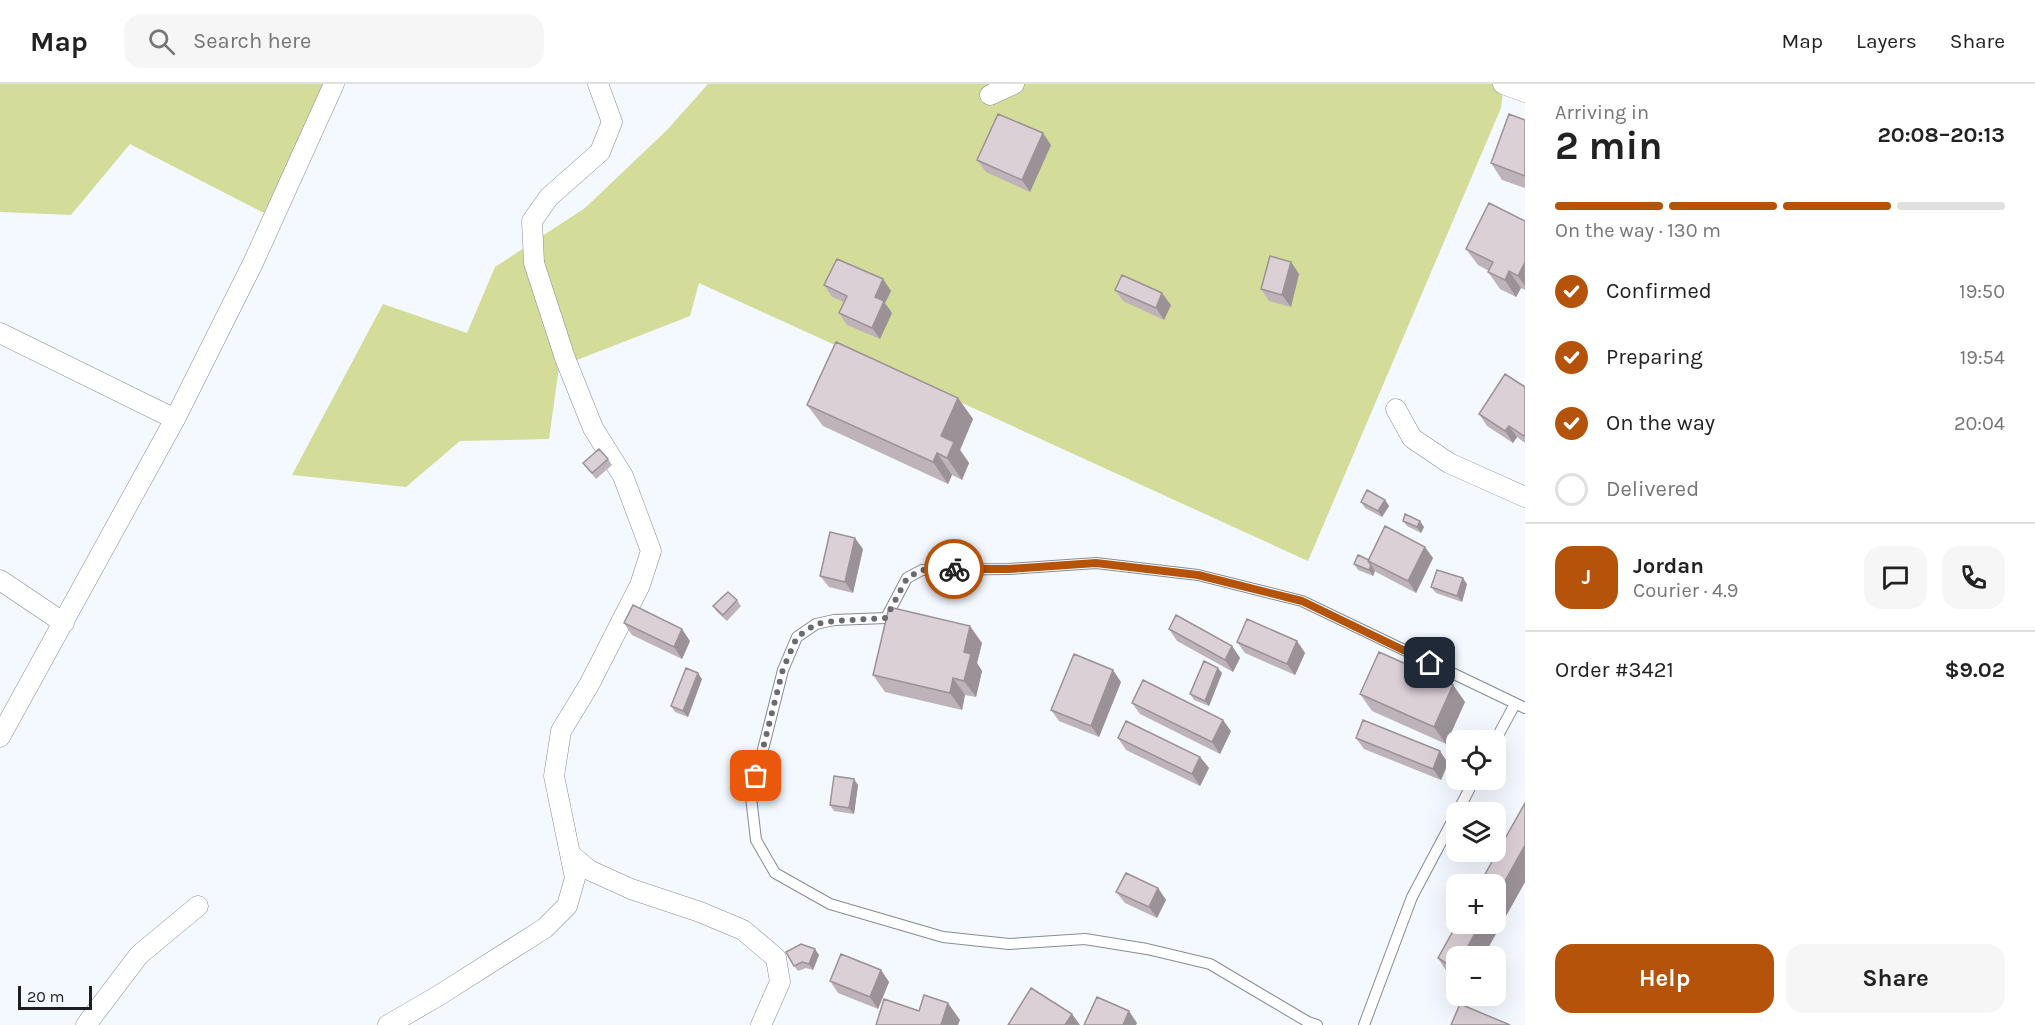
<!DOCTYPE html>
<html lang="en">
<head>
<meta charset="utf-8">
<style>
	body { margin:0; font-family:Karla,sans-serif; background:#f6f6f6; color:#222; height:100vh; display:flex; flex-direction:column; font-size:22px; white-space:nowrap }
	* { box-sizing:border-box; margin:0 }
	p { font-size:20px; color:#767676 }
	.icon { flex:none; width:33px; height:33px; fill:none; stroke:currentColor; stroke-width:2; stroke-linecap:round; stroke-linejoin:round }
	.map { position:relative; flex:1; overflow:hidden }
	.sheet { display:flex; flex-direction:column; background:#fff; width:510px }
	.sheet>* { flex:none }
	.buttons { position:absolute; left:1446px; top:646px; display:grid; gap:12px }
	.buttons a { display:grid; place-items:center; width:60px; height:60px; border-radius:12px; background:#fff; box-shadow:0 6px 24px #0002; font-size:30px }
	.scale { position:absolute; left:18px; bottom:15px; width:74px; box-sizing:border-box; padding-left:6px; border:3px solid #1d1f23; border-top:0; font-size:16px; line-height:21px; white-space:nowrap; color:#1d1f23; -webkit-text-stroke:4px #f4f9ff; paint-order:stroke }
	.pin { position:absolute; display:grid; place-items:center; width:51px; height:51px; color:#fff; margin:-26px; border-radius:12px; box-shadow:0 3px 9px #0006 }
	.courier { position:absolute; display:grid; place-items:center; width:60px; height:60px; margin:-30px; border:4px solid #b45309; border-radius:50%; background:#fff; color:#222; box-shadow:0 2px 8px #0007 }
	.overview em { font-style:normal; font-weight:700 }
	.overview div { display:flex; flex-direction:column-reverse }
	.overview { display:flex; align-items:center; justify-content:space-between; height:102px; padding:0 30px }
	h1 { font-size:39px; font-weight:700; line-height:45px }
	.bar { display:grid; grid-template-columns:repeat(4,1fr); gap:9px 6px; align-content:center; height:72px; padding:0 30px }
	.bar i { height:8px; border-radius:4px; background:#e0e0e0 }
	.bar .selected { background:#b45309 }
	.bar p { grid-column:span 4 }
	.line { display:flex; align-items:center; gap:15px; padding:0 30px; border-top:2px solid #e0e0e0 }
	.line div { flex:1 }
	.round { display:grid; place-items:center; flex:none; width:63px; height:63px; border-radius:18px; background:#f6f6f6 }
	ol { padding:0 30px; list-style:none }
	li { display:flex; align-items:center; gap:18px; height:66px }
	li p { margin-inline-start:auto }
	li .icon { padding:6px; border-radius:50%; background:#b45309; color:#fff; stroke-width:4 }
	li:last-child { color:#767676 }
	li i { width:33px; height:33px; border:3px solid #e0e0e0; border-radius:50% }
	.action { display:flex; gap:12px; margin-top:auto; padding:12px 30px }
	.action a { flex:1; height:69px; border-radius:18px; background:#b45309; color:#fff; font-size:24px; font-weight:700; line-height:69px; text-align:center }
	.action a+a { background:#f6f6f6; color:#222 }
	header { display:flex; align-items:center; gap:36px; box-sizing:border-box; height:84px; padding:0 30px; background:#fff; border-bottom:2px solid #e0e0e0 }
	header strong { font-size:28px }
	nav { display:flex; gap:33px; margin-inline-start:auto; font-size:21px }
	.search { width:420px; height:54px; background:#f6f6f6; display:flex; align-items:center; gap:15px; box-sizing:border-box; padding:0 21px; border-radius:18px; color:#767676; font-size:22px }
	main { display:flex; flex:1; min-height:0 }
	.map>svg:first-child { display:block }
	.green { fill:#d3dc98 }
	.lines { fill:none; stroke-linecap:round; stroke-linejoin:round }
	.lane-casing { stroke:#858c95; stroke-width:12 }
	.street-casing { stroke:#858c95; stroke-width:21 }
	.lane { stroke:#fff; stroke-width:10 }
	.street { stroke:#fff; stroke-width:20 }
	.wall { fill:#bdb3b9 }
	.shaded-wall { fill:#9a9296 }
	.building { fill:#dcd0d7; stroke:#9a9296; stroke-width:1.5 }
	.done { stroke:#686b70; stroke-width:6; stroke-dasharray:0 10.8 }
	.route { stroke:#b45309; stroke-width:8 }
</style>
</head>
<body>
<header>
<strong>Map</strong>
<div class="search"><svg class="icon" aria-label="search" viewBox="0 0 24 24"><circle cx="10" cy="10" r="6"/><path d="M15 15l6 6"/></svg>Search here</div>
<nav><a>Map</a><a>Layers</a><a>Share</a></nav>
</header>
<main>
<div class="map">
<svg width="1525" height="941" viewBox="0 0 1525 941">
	<rect width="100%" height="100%" fill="#f4f9ff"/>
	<!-- green -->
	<path class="green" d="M0 0H326L264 129 130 60 71 131 0 128Z
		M708 0H1504L1501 24 1308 477 699 199 690 232 559 283 549 355 460 357 406 403 292 391 383 220 467 249 495 183 585 124 667 46Z"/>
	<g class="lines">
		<!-- lane casing -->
		<g class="lane-casing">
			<path id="lane" d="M1495 657 1515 620
				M1457 729 1474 696
				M1317 941 1308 938 1210 880 1147 865 1085 855 1009 860 943 853 830 820 775 789 756 756 751 713 783 586 797 553 816 540 834 536 886 534 907 494 922 486 1009 485 1096 479 1198 491 1302 517 1525 624
				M1364 941 1412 813 1456 730"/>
		</g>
		<!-- street casing -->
		<g class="street-casing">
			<path id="street" d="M1503 0 1525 8
				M990 11 1014 0
				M0 249 175 335
				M1396 325 1412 354 1449 379 1525 413
				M0 496 64 539
				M0 653 175 335 253 179 334 0
				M570 770 589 786 631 805 700 828 743 846 776 874 780 898 761 941
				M86 941 139 871 198 822
				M388 941 438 912 545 844 567 822 575 794 554 692 561 647 589 601 640 501 651 467 623 392 593 344 565 274 534 179 532 137 549 113 600 68 612 38 598 0"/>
		</g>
		<!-- lane -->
		<use href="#lane" class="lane"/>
		<!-- street -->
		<use href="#street" class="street"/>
	</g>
	<!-- wall -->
	<path class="wall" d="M1525 36V104L1502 96 1491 79Z
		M1051 61 1030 108 986 88 977 76Z
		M1525 137V206L1521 204 1516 213 1500 205 1488 188 1489 187 1478 181 1466 165Z
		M1291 178 1299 190 1291 223 1269 217 1261 205Z
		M883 195 891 207 885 219 892 229 880 255 847 241 839 229 844 218 832 213 824 201Z
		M1115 206 1171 221 1164 236 1123 217Z
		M1525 303V359L1517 353 1513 359 1487 342 1479 330Z
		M958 314 973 335 960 366 969 379 962 396 952 391 948 400 823 342 807 321Z
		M608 375 612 381 596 395 583 379Z
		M1385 416 1389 422 1382 433 1365 424 1361 418Z
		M1403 437 1424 443 1421 449 1407 442Z
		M863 465 853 509 829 503 820 492Z
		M1433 474 1416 509 1376 488 1375 487 1373 492 1358 486 1354 480 1369 476Z
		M1467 500 1462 518 1436 509 1431 503Z
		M737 516 741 522 727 537 717 528 713 522Z
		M624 539 690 557 682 575 632 551Z
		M1169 545 1232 562 1240 574 1233 588 1177 557Z
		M1297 557 1305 569 1295 591 1245 569 1237 558Z
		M982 559 977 579 982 587 976 613 965 611 962 626 885 608 873 591Z
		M1222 589 1209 622 1194 616 1190 610Z
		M702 595 688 633 675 628 671 622Z
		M1121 598 1099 653 1059 637 1051 626Z
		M1453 601 1465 618 1446 660 1372 627 1360 610Z
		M1132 619 1231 647 1220 670 1140 630Z
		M1118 654 1200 673 1209 684 1200 702 1126 666Z
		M1356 654 1448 679 1441 696 1364 665Z
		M858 701 854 730 834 727 830 721Z
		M1525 719V798L1483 873H1456V895L1449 891 1438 874Z
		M1158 804 1166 816 1157 834 1125 819 1116 808Z
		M819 871 813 886 806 884 798 887 794 882Z
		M881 886 889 898 878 925 838 909 830 897Z"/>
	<!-- shaded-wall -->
	<path class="shaded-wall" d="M1043 49 1051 61 1030 108 1022 96Z
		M1291 178 1299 190 1291 223 1282 211Z
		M1525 178V202L1518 192Z
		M1509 187 1521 204 1516 213 1505 196Z
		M883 195 891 207 885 219 892 229 880 255 872 244 875 213Z
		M1162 209 1171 221 1164 236 1156 224Z
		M958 314 973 335 960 366 969 379 962 396 947 374 941 352Z
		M1509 342 1517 353 1513 359 1505 347Z
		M937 369 952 391 948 400 933 378Z
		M1385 416 1389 422 1382 433 1378 427Z
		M1420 437 1424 443 1421 449 1417 443Z
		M855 454 863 465 853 509 845 498Z
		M1425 463 1433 474 1416 509 1408 497Z
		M1371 481 1375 487 1373 492 1369 486Z
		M1463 494 1467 500 1462 518 1457 512Z
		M970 542 982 559 977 579 982 587 976 613 964 597V568Z
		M682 545 690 557 682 575 674 563Z
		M1297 557 1305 569 1295 591 1287 580Z
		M1232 562 1240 574 1233 588 1225 576Z
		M1218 584 1222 589 1209 622 1205 617Z
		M1113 586 1121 598 1099 653 1091 642Z
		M698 589 702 595 688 633 683 627Z
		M953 594 965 611 962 626 950 609Z
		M1453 601 1465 618 1446 660 1434 643Z
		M1223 636 1231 647 1220 670 1212 658Z
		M1440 667 1448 679 1441 696 1433 685Z
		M1200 673 1209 684 1200 702 1192 690Z
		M854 695 858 701 854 730 849 724Z
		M1525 761V798L1483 873H1462L1480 840H1496V813Z
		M1158 804 1166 816 1157 834 1149 823Z
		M815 865 819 871 813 886 809 880Z
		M881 886 889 898 878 925 870 913Z
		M948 919 960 936 958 941H941Z
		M1129 927 1137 939 1136 941H1123Z
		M1072 930 1080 941H1065Z"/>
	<!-- building -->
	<path class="building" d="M998 30 1043 49 1022 96 977 76Z
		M1509 30 1525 36V92L1491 79Z
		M1489 119 1525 137V178L1518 192 1509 187 1505 196 1488 188 1493 178 1466 165Z
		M1270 172 1291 178 1282 211 1261 205Z
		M837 175 883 195 875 213 884 217 872 244 839 229 847 212 824 201Z
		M1122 191 1162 209 1156 224 1115 206Z
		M836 258 958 314 941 352 954 358 947 374 937 369 933 378 807 321Z
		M1505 290 1525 303V350L1524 352 1509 342 1505 347 1479 330Z
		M599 365 608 375 592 389 583 379Z
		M1367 406 1385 416 1378 427 1361 418Z
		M1405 430 1420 437 1417 443 1403 437Z
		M1385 442 1425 463 1408 497 1368 477Z
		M830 448 855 454 845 498 820 492Z
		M1358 471 1369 476 1368 477 1371 481 1369 486 1354 480Z
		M1437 486 1463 494 1457 512 1431 503Z
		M728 508 737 516 723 531 713 522Z
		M633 521 682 545 674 563 624 539Z
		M889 523 970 542 964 568 971 570 964 597 953 594 950 609 873 591Z
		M1176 531 1232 562 1225 576 1169 545Z
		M1247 535 1297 557 1287 580 1237 558Z
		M1379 568 1453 601 1434 643 1360 610Z
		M1074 570 1113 586 1091 642 1051 626Z
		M1204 577 1218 584 1205 617 1190 610Z
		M686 584 698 589 683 627 671 622Z
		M1143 596 1223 636 1212 658 1132 619Z
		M1363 636 1440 667 1433 685 1356 654Z
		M1126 637 1200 673 1192 690 1118 654Z
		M834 692 854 695 849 724 830 721Z
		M1525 719V761L1496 813V801H1479Z
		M1126 789 1158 804 1149 823 1116 808Z
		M1457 840H1480L1462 873H1456V882L1455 885 1438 874Z
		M801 860 815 865 809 880 802 878 794 882 786 868Z
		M841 870 881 886 870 913 830 897Z
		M1031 904 1072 930 1065 941H1008Z
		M924 911 948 919 941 941H876L884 915 919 927Z
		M1097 913 1129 927 1123 941H1084Z
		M1460 920 1510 941H1451Z"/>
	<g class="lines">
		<!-- done -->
		<path class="done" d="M756 692 783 585 797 553 816 540 834 537 886 534 907 494 922 486 954 485"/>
		<!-- route -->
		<path class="route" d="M954 485H1009L1096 479 1198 491 1302 517 1430 579"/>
	</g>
</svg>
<div class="buttons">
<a><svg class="icon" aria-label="locate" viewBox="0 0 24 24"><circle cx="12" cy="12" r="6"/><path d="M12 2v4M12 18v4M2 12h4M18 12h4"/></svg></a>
<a><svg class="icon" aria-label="layers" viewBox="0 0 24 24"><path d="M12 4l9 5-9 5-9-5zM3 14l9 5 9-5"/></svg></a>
<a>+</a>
<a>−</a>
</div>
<div class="scale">20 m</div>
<div class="pin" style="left:756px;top:692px;background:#ea580c"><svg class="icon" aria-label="bag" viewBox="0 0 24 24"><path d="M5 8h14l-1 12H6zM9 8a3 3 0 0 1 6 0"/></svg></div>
<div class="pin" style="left:1430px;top:579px;background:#1f2937"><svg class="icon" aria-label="home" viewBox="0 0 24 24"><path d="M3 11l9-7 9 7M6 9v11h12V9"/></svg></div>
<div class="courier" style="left:954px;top:485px"><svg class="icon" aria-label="bike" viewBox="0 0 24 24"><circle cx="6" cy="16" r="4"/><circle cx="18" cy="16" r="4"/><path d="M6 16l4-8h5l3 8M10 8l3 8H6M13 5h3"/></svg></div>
</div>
<section class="sheet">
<div class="overview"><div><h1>2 min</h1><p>Arriving in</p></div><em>20:08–20:13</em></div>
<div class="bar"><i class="selected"></i><i class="selected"></i><i class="selected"></i><i></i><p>On the way · 130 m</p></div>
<ol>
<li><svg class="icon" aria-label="check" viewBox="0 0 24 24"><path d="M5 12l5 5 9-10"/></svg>Confirmed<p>19:50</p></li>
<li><svg class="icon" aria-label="check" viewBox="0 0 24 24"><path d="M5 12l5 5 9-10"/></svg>Preparing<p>19:54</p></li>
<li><svg class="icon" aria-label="check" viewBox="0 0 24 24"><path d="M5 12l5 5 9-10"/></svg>On the way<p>20:04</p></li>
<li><i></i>Delivered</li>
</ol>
<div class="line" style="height:108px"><b class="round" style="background:#b45309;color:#fff">J</b><div><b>Jordan</b><p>Courier · 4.9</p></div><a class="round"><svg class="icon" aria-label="chat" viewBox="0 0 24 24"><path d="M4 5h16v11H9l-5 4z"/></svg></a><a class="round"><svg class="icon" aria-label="phone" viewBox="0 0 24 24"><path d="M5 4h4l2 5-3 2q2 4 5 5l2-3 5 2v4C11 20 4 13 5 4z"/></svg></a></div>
<div class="line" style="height:78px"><div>Order #3421</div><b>$9.02</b></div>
<div class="action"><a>Help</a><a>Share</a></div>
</section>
</main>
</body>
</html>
